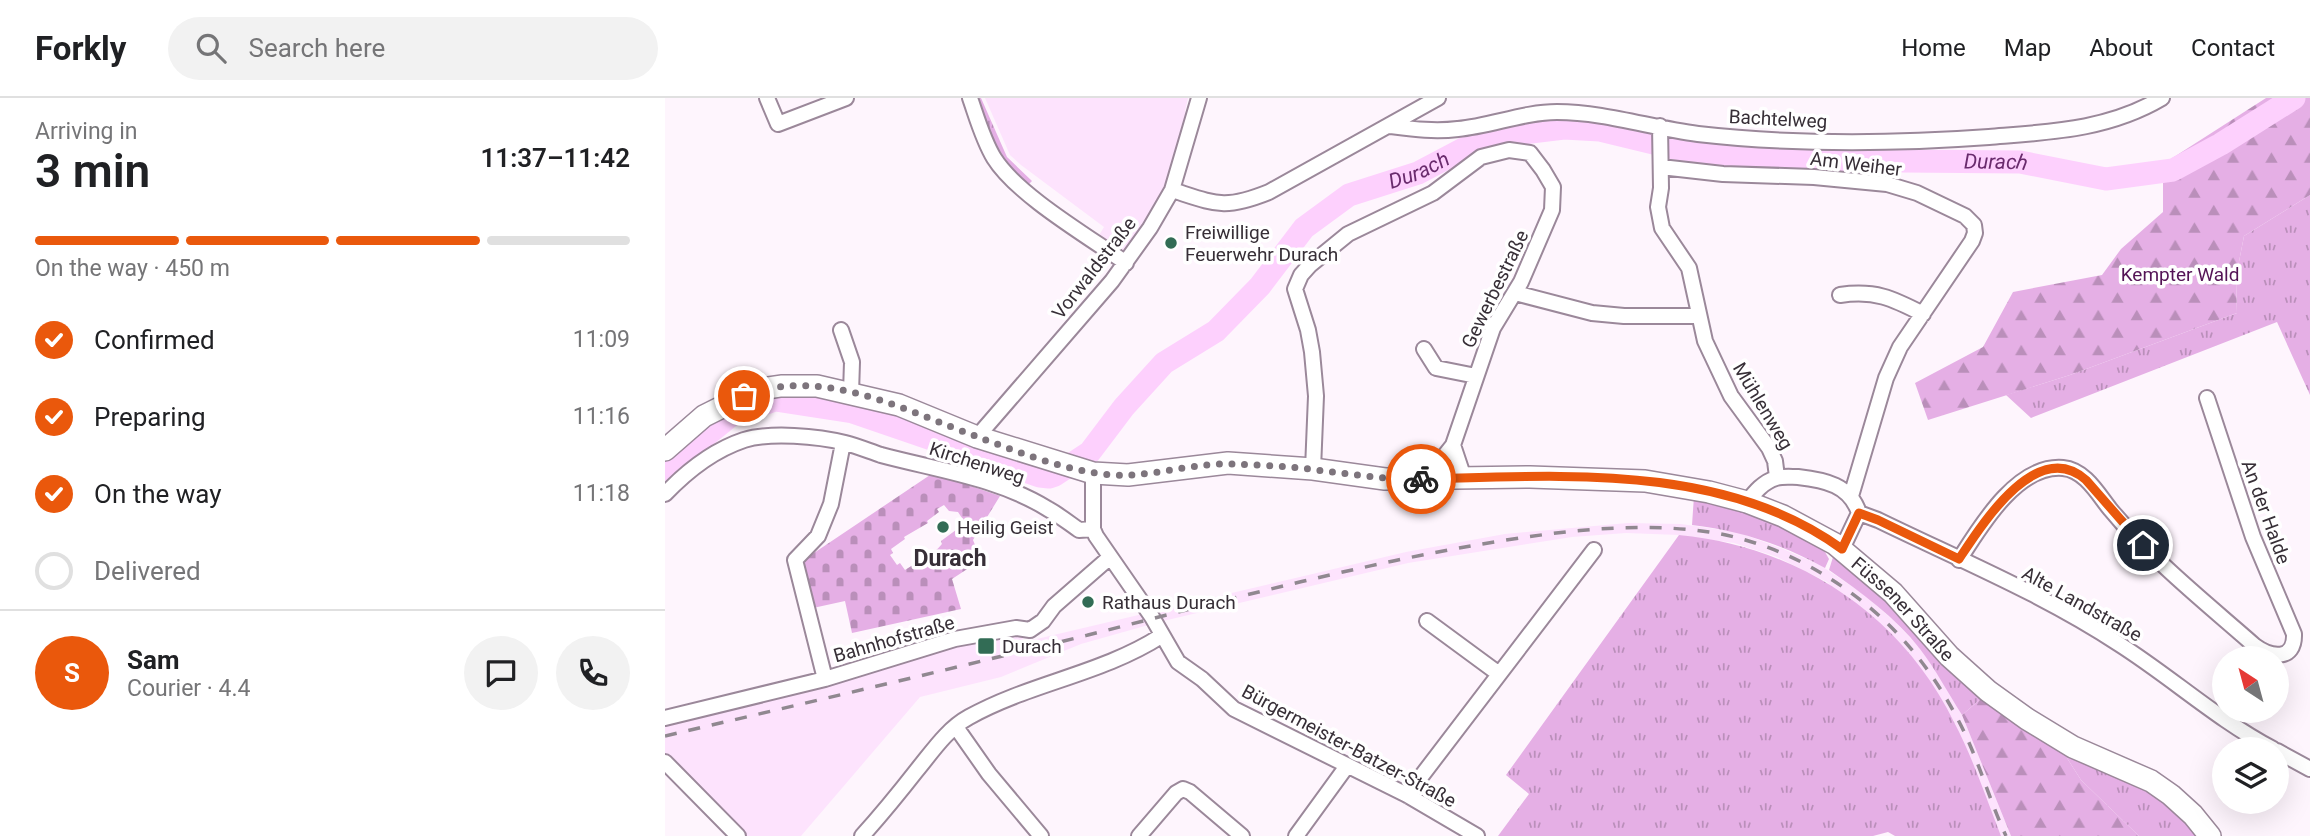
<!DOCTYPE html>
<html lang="en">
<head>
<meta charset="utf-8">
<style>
	body { margin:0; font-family:Roboto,sans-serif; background:#f2f2f2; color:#202124; height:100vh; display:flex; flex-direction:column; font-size:26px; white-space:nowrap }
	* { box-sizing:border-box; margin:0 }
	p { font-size:23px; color:#757577 }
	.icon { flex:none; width:38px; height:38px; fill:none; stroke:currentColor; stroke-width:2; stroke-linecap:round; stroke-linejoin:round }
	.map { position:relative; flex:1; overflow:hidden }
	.drawer { display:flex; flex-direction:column; background:#fff; width:665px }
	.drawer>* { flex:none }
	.needle { width:46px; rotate:324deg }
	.controls { position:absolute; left:1547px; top:548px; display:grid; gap:14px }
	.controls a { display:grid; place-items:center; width:77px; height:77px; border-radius:50%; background:#fff; box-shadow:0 7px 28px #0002; font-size:35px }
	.pin { position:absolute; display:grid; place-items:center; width:60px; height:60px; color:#fff; margin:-30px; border:4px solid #fff; border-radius:50%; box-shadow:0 2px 7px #0007 }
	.courier { position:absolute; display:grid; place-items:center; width:70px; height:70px; margin:-35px; border:5px solid #ea580c; border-radius:50%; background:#fff; color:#222; box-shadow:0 2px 9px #0007 }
	.headline em { font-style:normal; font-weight:600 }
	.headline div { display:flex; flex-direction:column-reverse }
	.headline { display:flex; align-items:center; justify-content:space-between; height:119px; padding:0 35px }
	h1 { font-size:46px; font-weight:600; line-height:52px }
	.bar { display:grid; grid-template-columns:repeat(4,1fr); gap:10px 7px; align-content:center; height:84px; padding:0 35px }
	.bar i { height:9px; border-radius:5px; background:#e0e0e0 }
	.bar .selected { background:#ea580c }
	.bar p { grid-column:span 4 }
	.line { display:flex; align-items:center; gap:18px; padding:0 35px; border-top:2px solid #e0e0e0 }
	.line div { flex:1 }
	.round { display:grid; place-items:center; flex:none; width:74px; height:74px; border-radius:37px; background:#f2f2f2 }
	ol { padding:0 35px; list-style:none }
	li { display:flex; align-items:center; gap:21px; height:77px }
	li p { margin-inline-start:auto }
	li .icon { padding:7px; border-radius:50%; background:#ea580c; color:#fff; stroke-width:4 }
	li:last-child { color:#757577 }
	li i { width:38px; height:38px; border:4px solid #e0e0e0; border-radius:50% }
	header { display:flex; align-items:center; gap:42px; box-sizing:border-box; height:98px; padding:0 35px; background:#fff; border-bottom:2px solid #e0e0e0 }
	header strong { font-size:33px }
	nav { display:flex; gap:38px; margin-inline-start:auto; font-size:24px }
	.search { width:490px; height:63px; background:#f2f2f2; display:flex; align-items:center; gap:18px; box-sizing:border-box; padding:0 24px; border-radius:38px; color:#757577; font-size:26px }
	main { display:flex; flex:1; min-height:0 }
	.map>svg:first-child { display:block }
	.built { fill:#fde3fd }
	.grass { fill:url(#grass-tufts) }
	.forest { fill:url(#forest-firs) }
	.cemetery { fill:url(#cemetery-stones); fill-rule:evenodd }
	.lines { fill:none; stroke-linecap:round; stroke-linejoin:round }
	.river { stroke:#fdd0fd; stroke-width:23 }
	.minor-casing { stroke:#9b889a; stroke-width:18 }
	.secondary-casing { stroke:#9b889a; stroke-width:24 }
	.minor { stroke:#fff; stroke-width:14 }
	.secondary { stroke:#fff; stroke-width:21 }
	.rail { stroke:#908890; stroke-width:3.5; stroke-dasharray:12 12; stroke-linecap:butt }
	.done { stroke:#7d747c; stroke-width:7; stroke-dasharray:0 12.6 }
	.route { stroke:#ea580c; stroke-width:9 }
	.poi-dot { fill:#326c55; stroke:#fff; stroke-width:2.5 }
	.labels { text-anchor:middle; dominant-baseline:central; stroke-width:7; stroke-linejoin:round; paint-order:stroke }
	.street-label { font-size:19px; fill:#372f37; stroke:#fff }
	.poi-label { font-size:19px; fill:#372f37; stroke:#fff; text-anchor:start }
	.park-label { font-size:19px; fill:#541456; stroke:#fff }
	.water-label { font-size:21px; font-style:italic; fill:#6a2b6d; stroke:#fff }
	.quarter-label { font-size:23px; font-weight:bold; fill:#372f37; stroke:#fff }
</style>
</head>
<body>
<header>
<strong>Forkly</strong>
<div class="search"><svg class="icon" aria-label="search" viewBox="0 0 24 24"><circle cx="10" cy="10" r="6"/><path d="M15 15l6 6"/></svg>Search here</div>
<nav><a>Home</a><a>Map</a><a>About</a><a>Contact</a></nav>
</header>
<main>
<section class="drawer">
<div class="headline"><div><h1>3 min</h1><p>Arriving in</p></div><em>11:37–11:42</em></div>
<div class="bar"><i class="selected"></i><i class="selected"></i><i class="selected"></i><i></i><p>On the way · 450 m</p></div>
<ol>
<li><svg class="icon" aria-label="check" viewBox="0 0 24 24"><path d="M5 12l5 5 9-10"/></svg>Confirmed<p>11:09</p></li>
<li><svg class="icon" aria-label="check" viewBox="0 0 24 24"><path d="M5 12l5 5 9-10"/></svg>Preparing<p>11:16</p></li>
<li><svg class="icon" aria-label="check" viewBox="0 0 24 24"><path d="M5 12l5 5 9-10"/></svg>On the way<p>11:18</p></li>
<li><i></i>Delivered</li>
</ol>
<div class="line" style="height:126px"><b class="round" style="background:#ea580c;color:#fff">S</b><div><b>Sam</b><p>Courier · 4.4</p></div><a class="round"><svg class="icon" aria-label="chat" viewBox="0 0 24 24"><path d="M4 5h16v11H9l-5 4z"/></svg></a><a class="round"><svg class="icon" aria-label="phone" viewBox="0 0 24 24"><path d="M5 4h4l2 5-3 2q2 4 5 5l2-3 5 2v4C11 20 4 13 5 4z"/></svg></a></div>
</section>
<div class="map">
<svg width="1645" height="738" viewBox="0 0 1645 738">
	<defs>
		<pattern id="grass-tufts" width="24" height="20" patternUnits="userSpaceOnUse" patternTransform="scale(1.75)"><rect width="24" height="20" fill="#e5afe5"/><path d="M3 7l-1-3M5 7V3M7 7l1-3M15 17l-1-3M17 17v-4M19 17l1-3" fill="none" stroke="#ba8fba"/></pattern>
		<pattern id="forest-firs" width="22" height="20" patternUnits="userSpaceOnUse" patternTransform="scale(1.75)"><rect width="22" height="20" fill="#e5afe5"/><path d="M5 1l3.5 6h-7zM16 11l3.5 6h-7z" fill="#ba8fba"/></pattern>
		<pattern id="cemetery-stones" width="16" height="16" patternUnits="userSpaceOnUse" patternTransform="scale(1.75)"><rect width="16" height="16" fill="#e5afe5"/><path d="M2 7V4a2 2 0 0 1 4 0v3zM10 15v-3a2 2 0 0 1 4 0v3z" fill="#ba8fba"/></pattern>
	</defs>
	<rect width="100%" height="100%" fill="#fef5fd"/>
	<!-- built -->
	<path class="built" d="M320 0H523L520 13 526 23 503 90 460 160 433 139 439 129 356 67 345 57Z
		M963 425 1016 426 1072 434 1116 450 1155 467 1200 497 1230 524 1255 550 1270 572 1297 617 1346 738H1336L1289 623 1162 484 1112 459 1069 445 1014 437 961 435 907 439 743 465 494 524 416 546 336 579 255 599 136 738H77L0 659V624L293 543 356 533 359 544 741 454 840 436Z"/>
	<!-- grass -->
	<path class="grass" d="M311 0H316L342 59 367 83 363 87C333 60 327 36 311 0Z
		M1645 97V297L1612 224 1366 320 1341 297 1405 277 1572 215 1571 179 1579 138Z
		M1029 398C1076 411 1120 425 1160 454L1164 461 1160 470C1119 447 1073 432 1027 427Z
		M1014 437C1132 448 1236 516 1289 624 1308 660 1321 700 1336 738H1230L1223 734 1208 738H833L864 696 841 677Z
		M1168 459 1222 501 1318 599 1297 617C1283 595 1271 572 1255 551 1230 519 1197 495 1164 472Z
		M1405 654 1502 701 1536 738H1474L1416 682 1402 660Z"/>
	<!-- forest -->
	<path class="forest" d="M1601 0H1645V97L1579 138 1571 179 1572 215 1405 277 1263 322 1250 285 1318 249 1348 194 1437 177 1456 151 1498 114V66Z
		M1318 599 1405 654 1402 660 1416 682 1474 738H1346L1297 617Z"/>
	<!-- cemetery -->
	<path class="cemetery" d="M268 375 335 398 308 442 316 462 287 481 296 511 187 535 180 503 148 510 137 463ZM279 407 284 413 293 414 297 420 295 429 276 443 277 446C267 458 255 462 240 472L235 465 232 467 225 457 228 455 226 451 240 441 239 439 263 425 262 423 274 414 272 411Z"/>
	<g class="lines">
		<!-- river -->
		<path class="river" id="s1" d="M0 371 65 318 110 302 188 314 375 378 384 379 390 377 425 354 459 309 499 265 551 233 595 188 639 130 684 97 753 75 808 46 851 36 899 30 935 32 1030 55 1074 60 1119 62 1355 64 1441 81 1508 72 1556 46 1629 0"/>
		<!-- minor casing -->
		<g class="minor-casing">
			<path id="minor" d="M102 0 113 26 181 0
				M305 0C312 20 318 42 329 60 352 97 424 139 461 165
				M725 28C748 31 769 34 793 31 826 28 859 14 892 14 940 14 986 30 1033 36 1130 47 1227 46 1324 39 1385 34 1443 32 1497 0
				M995 28 996 90 993 109 997 130 1024 170 1040 243 1066 298 1104 350 1110 363 1112 379
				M996 69 1058 76 1149 79 1222 86 1252 95 1300 118 1309 127 1310 135 1307 143 1235 249 1221 280 1186 398
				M507 92C551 106 559 112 604 94L773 0
				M850 195 927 215 959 218H1033
				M1175 197C1210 192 1227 200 1258 216
				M176 232 187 264 186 295
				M759 251 771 270 811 278
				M312 339 447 183 485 130 507 92 534 0
				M788 347 799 380
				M648 371 651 298 647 254 643 232 630 191 636 177 645 167 683 136 768 95 816 59 844 52 865 55 878 72 888 89 887 112 856 184 828 230 788 347 761 381
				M428 375V431L431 438 487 519 513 564 537 581 569 611 742 697 812 738
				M0 396C21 374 49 352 79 342 105 334 153 338 180 345 192 348 204 353 216 357 272 372 333 380 383 411 394 417 404 425 414 432L428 431
				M1082 404C1090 394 1098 384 1111 380 1118 378 1126 379 1133 379 1160 382 1185 387 1194 415L1177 451
				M1194 415 1213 422C1293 461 1380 497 1454 546 1506 579 1553 622 1608 651
				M1294 462C1315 429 1352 366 1398 370 1420 372 1433 396 1445 411 1488 463 1540 504 1590 548 1605 559 1630 564 1629 536L1588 439 1542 300
				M762 523 834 576
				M160 581 130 462 153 438 166 406 178 345
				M0 620 160 581 290 541 351 530 365 532 378 523 389 508 444 460
				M291 629 324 676 376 738
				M1612 653 1645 671
				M0 664 73 738
				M742 697 929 452
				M197 738C216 717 234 695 252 672 267 654 282 631 304 619 365 585 437 576 496 538
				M474 738 511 695 518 691 525 694 577 738
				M631 738 682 668"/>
		</g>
		<!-- secondary casing -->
		<g class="secondary-casing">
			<g id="secondary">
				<path id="s2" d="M0 352 39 318 79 298 97 291 116 288H152L234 307 312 339 428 375 463 377 563 365 648 371 720 381 865 379 980 383 1044 394 1082 404 1118 418 1170 446 1228 495 1284 558 1323 593 1362 621 1408 649 1486 683 1506 697 1528 717 1545 738"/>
			</g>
		</g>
		<!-- minor -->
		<use href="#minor" class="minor"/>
		<!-- secondary -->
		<use href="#secondary" class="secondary"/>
		<!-- rail -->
		<path class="rail" d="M0 638C141 605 282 572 423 537 546 506 669 473 794 450 874 436 962 422 1044 434 1085 440 1129 457 1164 480 1219 514 1261 561 1291 618 1312 656 1323 699 1341 738"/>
	</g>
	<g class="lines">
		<!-- done -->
		<path class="done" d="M79 298C158 267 240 313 313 339 359 356 418 380 466 377 499 375 534 365 566 366 594 367 623 368 651 372 686 376 721 382 756 381"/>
		<!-- route -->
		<path class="route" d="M756 381C895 378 1058 364 1177 451L1194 415 1213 422 1294 461C1316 428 1372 338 1421 382L1478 447"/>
	</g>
	<!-- markers -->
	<g class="poi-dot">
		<circle cx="506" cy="145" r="7"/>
		<circle cx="278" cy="429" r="7"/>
		<circle cx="423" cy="504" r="7"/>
		<rect x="312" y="539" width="18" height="18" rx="3.5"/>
	</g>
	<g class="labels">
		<!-- street labels -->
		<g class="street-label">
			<text transform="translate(1113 21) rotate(3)">Bachtelweg</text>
			<text transform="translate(1191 66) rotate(7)">Am Weiher</text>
			<text transform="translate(429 170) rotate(-52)">Vorwaldstraße</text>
			<text transform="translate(830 191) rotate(-64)">Gewerbestraße</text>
			<text transform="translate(1098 308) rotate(59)">Mühlenweg</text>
			<text transform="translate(312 365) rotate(18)">Kirchenweg</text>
			<text transform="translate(1601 414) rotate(70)">An der Halde</text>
			<text transform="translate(1417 506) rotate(29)">Alte Landstraße</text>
			<text stroke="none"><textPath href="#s2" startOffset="1311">Füssener Straße</textPath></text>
			<text transform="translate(229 541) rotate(-16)">Bahnhofstraße</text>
			<text transform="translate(684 648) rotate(28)">Bürgermeister-Batzer-Straße</text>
		</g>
		<!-- poi labels -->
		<g class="poi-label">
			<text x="520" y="134">Freiwillige<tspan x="520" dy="22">Feuerwehr Durach</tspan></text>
			<text x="292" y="429">Heilig Geist</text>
			<text x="437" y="504">Rathaus Durach</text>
			<text x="337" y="548">Durach</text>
		</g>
		<!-- park labels -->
		<g class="park-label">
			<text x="1515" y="176">Kempter Wald</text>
		</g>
		<!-- water labels -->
		<g class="water-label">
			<text stroke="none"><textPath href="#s1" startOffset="1496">Durach</textPath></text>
			<text stroke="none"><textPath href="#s1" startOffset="908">Durach</textPath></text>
		</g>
		<!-- quarter labels -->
		<g class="quarter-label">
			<text x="285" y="460">Durach</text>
		</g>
	</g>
</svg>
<div class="controls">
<a><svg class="needle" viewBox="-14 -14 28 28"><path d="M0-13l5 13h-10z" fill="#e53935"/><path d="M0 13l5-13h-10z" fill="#757577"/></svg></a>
<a><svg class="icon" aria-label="layers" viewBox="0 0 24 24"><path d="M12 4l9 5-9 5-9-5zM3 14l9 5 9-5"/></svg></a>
</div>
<div class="pin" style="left:79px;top:298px;background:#ea580c"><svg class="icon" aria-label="bag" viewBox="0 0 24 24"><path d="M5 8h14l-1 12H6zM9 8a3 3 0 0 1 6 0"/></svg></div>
<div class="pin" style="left:1478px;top:447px;background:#1f2937"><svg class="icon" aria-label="home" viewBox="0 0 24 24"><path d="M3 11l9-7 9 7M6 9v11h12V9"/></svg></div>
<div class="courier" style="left:756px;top:381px"><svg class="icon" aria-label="bike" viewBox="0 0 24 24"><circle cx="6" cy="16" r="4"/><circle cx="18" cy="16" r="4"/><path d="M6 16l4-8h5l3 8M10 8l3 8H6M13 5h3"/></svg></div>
</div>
</main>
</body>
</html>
